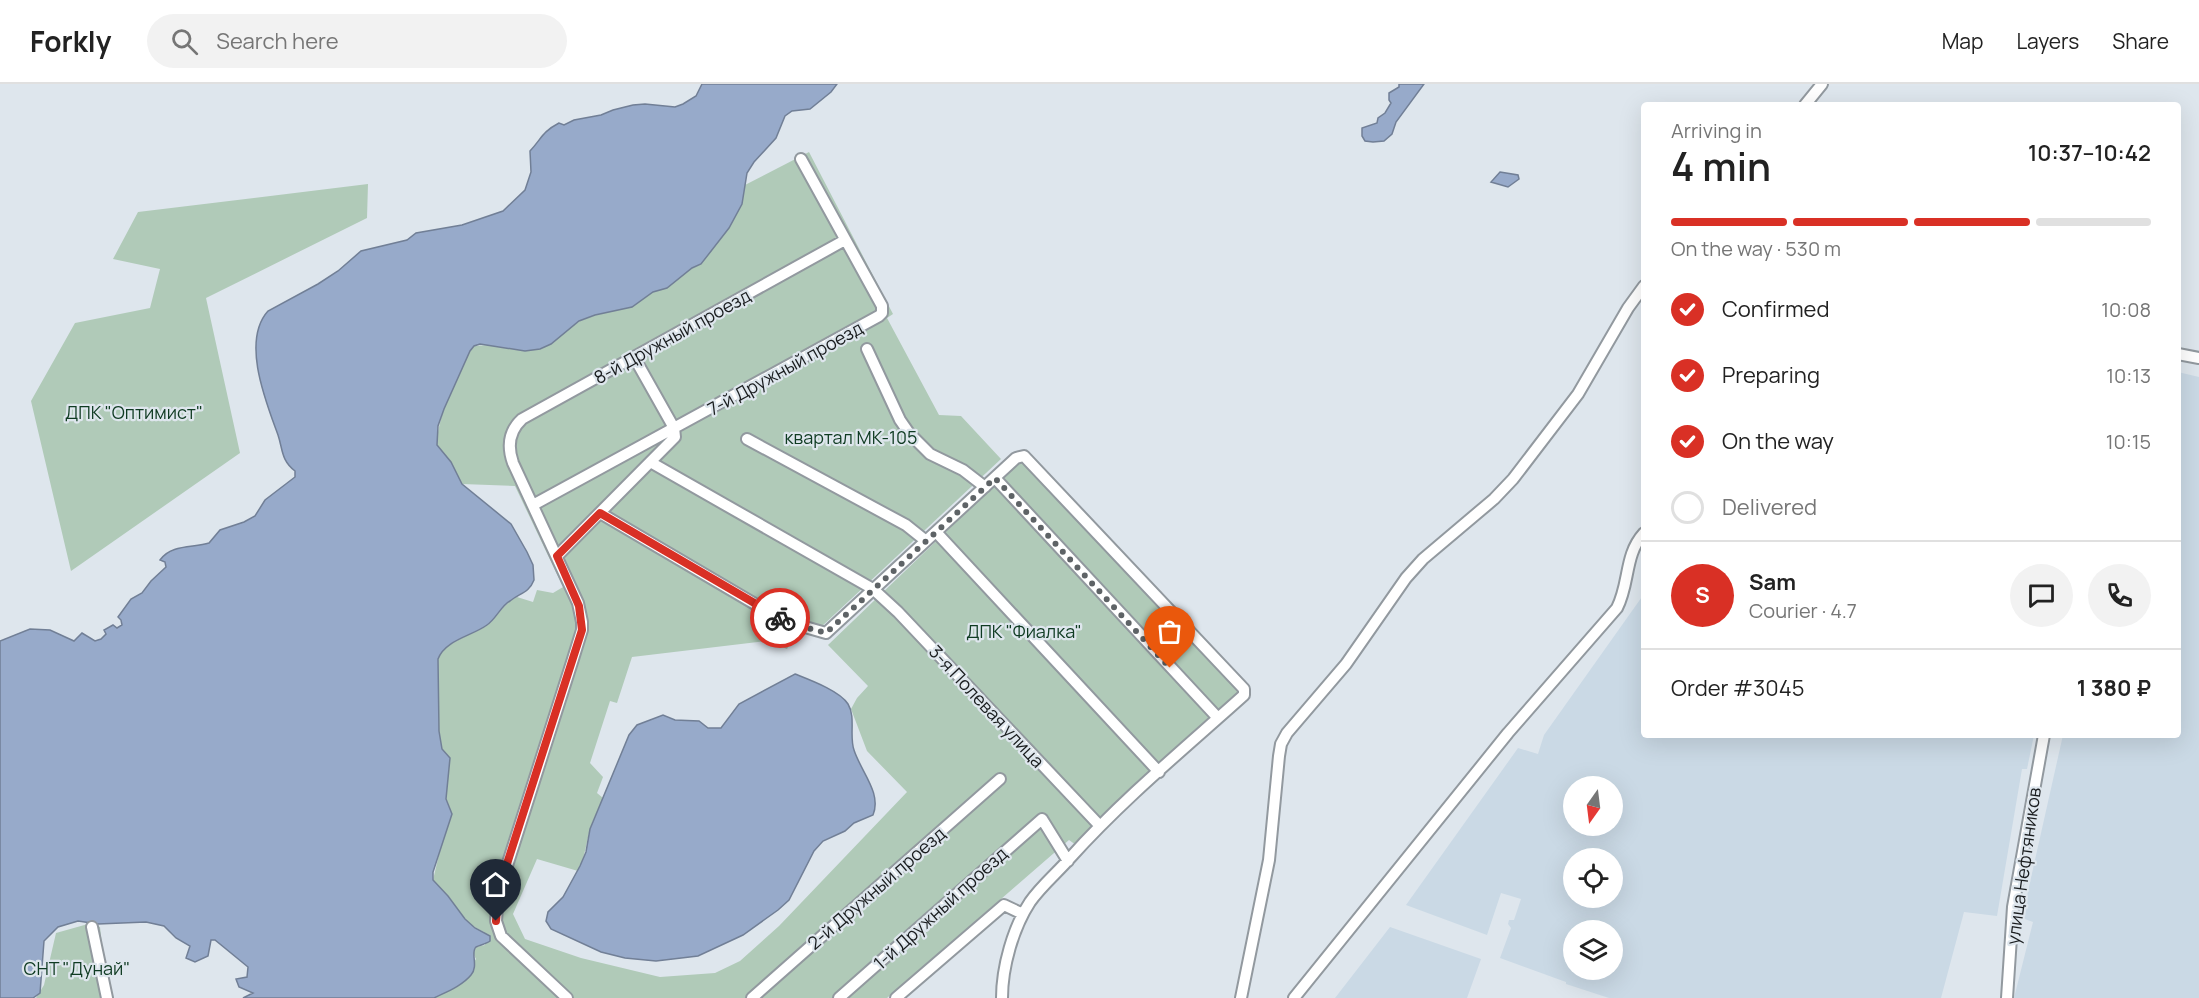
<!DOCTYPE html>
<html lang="en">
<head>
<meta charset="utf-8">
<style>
	body { margin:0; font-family:Manrope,sans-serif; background:#f2f2f2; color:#222; height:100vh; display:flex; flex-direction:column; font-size:22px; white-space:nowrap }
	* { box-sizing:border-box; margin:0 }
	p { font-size:20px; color:#767676 }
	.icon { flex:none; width:33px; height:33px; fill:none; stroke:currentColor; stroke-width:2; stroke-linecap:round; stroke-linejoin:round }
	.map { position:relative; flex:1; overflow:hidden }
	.details { position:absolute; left:1641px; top:18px; width:540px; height:636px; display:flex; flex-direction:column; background:#fff; border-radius:6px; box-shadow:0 6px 24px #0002 }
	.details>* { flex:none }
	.needle { width:39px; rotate:194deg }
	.tools { position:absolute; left:1563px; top:692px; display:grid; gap:12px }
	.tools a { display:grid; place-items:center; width:60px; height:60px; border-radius:50%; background:#fff; box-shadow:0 6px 24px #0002; font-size:30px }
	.pin { position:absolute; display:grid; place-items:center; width:51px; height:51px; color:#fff; margin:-62px -26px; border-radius:50% 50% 50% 0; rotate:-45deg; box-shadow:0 0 6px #0007 }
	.pin .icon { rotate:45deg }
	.courier { position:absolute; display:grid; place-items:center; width:60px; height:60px; margin:-30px; border:4px solid #d93025; border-radius:50%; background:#fff; color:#222; box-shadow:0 2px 8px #0007 }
	.head em { font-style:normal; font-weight:600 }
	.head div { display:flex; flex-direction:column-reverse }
	.head { display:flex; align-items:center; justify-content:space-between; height:102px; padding:0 30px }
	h1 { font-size:39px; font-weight:600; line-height:45px }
	.bar { display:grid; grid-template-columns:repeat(4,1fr); gap:9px 6px; align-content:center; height:72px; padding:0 30px }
	.bar i { height:8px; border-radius:4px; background:#e0e0e0 }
	.bar .selected { background:#d93025 }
	.bar p { grid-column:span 4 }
	.line { display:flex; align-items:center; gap:15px; padding:0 30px; border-top:2px solid #e0e0e0 }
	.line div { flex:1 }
	.round { display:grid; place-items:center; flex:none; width:63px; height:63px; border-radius:32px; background:#f2f2f2 }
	ol { padding:0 30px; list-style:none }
	li { display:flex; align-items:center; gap:18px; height:66px }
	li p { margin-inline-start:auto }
	li .icon { padding:6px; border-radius:50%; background:#d93025; color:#fff; stroke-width:4 }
	li:last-child { color:#767676 }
	li i { width:33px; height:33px; border:3px solid #e0e0e0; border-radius:50% }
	header { display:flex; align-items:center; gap:36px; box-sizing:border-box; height:84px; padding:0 30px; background:#fff; border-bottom:2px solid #e0e0e0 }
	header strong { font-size:28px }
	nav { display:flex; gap:33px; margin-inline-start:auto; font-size:21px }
	.search { width:420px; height:54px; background:#f2f2f2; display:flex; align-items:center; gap:15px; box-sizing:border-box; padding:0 21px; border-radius:33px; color:#767676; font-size:22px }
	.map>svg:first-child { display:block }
	.built { fill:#cad9e5; fill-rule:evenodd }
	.green { fill:#b0cab8 }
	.water { fill:#97aaca; stroke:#717f96; stroke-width:1.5 }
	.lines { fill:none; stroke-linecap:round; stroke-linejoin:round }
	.minor-casing { stroke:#92999f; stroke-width:14 }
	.minor { stroke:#fff; stroke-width:10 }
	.done { stroke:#5e6366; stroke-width:6; stroke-dasharray:0 10.8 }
	.route { stroke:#d93025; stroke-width:8 }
	.labels { text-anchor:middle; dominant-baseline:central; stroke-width:4.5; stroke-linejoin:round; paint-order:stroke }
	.street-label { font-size:18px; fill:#191c1e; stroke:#dee6ed }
	.park-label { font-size:18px; fill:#0f3b22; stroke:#dee6ed }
</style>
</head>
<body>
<header>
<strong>Forkly</strong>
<div class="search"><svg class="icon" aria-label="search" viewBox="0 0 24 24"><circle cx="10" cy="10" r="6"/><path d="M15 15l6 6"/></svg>Search here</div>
<nav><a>Map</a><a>Layers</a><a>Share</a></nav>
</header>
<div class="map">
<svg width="2199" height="914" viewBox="0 0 2199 914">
	<rect width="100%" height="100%" fill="#dee6ed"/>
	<!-- built -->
	<path class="built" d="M2178 288 2199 293V914H2014L2033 838 2022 834 2063 651H2178Z
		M1644 510V651H2034L2027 685H2022L1997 832 1964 828 1941 914H1609L1566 900V898L1500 874 1511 844 1508 840 1509 836H1514L1521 815 1501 809 1487 851 1406 821 1518 664 1538 670 1544 651ZM1574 702H1612V741H1574ZM1574 774H1612V813H1574ZM1574 846H1612V885H1574Z
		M1390 843 1481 875 1467 914H1335Z"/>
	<!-- green -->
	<path class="green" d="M809 68 893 230 887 234 939 331 961 332 1001 375 820 544 803 537 787 565 767 557 632 573 617 619 610 617 590 679 603 693 597 709 603 714C599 724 593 735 590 745 586 760 585 773 578 787L537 775 513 830 525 855 581 874 660 893 715 889 740 877 779 842 907 708 867 667 851 625 857 614 868 602 828 561 1029 368 1249 604V613L1076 761 1069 756 887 914H434L454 904 476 875 473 869 476 863 485 861 484 848C467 841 460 828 450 814 445 807 438 803 433 796L450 724 446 715 450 674 442 665 439 647 438 575C446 556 473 552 489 540 499 531 504 519 517 513L533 518 537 506 553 509 563 503 515 402 462 400 451 378 437 361C436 338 459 279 474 262L488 261 570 244 580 237 595 231 632 223 653 208 667 204 692 184 701 180 729 144 742 119 745 101Z
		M368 100 367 134 206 214 240 369 71 487 31 317 75 239 150 224 160 185 113 175 138 128Z
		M88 840 100 843 103 870 113 914H36L44 901 56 849Z"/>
	<!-- water -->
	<path class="water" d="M702 0H837L831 8 810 25 792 27 785 32 776 54 754 78 747 89 742 120 729 144 701 180 692 184 667 204 653 208 632 223 595 231 579 237 551 260 540 265 525 267 480 260 474 262 470 267 444 325 438 342 437 361 451 378 462 400 511 440 527 468 533 481 534 496C529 509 520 509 510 517 501 522 496 535 487 541 472 552 445 556 438 575L439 647 442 665 450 674 446 715 452 730 433 788V796L448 812 465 835 475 844 490 852V857C486 860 480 861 476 863 470 868 479 882 471 891 462 902 446 908 434 914H243L253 909 239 903 236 895 247 893 248 883 215 856H211L208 872 195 878 186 874 190 862 176 854 164 842 146 838 98 840 78 837 58 843 44 857 40 909 33 914H0V557L30 545 50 546 74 557 82 549 95 557 101 555 106 550 104 546 113 541 117 544 122 541 121 536 118 533 131 515 142 509 151 497 166 483 165 478 160 476C171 460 193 464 209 459L220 446 244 438 255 432 265 416 295 393V387C281 376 283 366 278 351 266 318 241 257 268 227L318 200 338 187 361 167 407 156 416 149 462 141 503 127 525 106 531 88 530 67C542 54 542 48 559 39L564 41 574 36 601 31 613 26 633 21 645 20 675 23 683 20 696 12Z
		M1399 0H1424L1396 38 1392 50 1384 57 1373 58 1365 57 1362 52V44L1377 39 1378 34 1385 29 1391 19 1389 16V9L1399 3Z
		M1500 88 1518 91 1519 95 1508 103 1491 98Z
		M795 590C810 596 840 607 848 620 856 633 849 652 854 666 861 688 882 709 873 731L854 739 845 747 823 757 814 767 789 816 778 826 743 851 698 872 656 877 625 874 601 868 551 845 546 837 548 828 563 813 580 782 586 768 590 745 629 651 637 641 663 631 675 636 699 637 708 644H721L739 620Z"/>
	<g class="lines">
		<!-- minor casing -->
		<g class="minor-casing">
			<path id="minor" d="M1805 21 1822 0
				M867 265 900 336 909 349 930 370 963 386 985 403
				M2178 270 2199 274
				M747 355 906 441 926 457
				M652 379 873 505 898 528 1100 742
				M995 394 1218 634
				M533 421 879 232 882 229V222L801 75
				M600 429 784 537 826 549 1016 374 1024 372 1244 605V611C1185 664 1123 715 1070 774 1057 789 1041 802 1030 818 1013 844 1002 883 1002 914
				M936 448 1159 688
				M557 472 675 353 674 344 634 273
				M92 843 107 914
				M567 914 501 852 496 837 498 810 573 575 582 546V538L578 519 513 379C507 362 509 347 522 335L845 156
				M752 914 1000 695
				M839 914 1042 735 1068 777
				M896 914 1004 821 1023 830
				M1241 914 1269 776 1279 672 1281 660 1287 649 1346 580 1406 494 1423 475 1494 415 1513 395 1578 310 1628 224 1644 202
				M1294 914 1508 649 1617 524C1630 499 1624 471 1644 449
				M2007 914 2013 823 2044 651"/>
		</g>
		<!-- minor -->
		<use href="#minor" class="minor"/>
	</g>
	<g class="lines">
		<!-- done -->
		<path class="done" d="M780 534 792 540 826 549 995 394 1170 584"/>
		<!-- route -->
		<path class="route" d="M496 837 498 810 504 789 582 546 579 522 557 472 600 429 780 534"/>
	</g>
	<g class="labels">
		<!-- street labels -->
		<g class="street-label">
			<text transform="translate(672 252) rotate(-29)">8-й Дружный проезд</text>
			<text transform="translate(785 284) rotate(-29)">7-й Дружный проезд</text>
			<text transform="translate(987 622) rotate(47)">3-я Полевая улица</text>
			<text transform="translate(2023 782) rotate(-82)">улица Нефтяников</text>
			<text transform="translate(876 804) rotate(-41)">2-й Дружный проезд</text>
			<text transform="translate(940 824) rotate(-42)">1-й Дружный проезд</text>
		</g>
		<!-- park labels -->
		<g class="park-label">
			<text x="134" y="328">ДПК "Оптимист"</text>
			<text x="851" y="353">квартал МК-105</text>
			<text x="1024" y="547">ДПК "Фиалка"</text>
			<text x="77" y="884">СНТ "Дунай"</text>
		</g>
	</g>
</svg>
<div class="tools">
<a><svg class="needle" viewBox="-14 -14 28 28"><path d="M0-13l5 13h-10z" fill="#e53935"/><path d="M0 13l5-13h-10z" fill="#767676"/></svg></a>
<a><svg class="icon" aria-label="locate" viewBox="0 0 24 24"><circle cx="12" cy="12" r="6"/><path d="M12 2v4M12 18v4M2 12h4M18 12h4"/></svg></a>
<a><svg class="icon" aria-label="layers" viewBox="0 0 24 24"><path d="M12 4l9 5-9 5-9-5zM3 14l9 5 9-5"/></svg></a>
</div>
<div class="pin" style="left:1170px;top:584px;background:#ea580c"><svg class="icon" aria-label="bag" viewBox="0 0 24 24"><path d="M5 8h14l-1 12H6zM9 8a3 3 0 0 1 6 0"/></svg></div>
<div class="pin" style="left:496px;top:837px;background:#1f2937"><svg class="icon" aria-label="home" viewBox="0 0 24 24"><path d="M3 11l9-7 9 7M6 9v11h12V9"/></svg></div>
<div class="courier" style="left:780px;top:534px"><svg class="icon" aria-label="bike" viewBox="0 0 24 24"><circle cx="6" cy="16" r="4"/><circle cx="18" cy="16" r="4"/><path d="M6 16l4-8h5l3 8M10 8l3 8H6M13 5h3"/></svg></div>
<section class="details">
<div class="head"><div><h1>4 min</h1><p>Arriving in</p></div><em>10:37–10:42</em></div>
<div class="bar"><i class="selected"></i><i class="selected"></i><i class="selected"></i><i></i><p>On the way · 530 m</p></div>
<ol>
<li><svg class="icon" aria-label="check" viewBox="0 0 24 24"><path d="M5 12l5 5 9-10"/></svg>Confirmed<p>10:08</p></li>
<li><svg class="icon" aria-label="check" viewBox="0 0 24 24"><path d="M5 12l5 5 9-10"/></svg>Preparing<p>10:13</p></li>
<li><svg class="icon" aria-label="check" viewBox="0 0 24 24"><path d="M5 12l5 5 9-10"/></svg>On the way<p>10:15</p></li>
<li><i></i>Delivered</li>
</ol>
<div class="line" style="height:108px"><b class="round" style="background:#d93025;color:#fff">S</b><div><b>Sam</b><p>Courier · 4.7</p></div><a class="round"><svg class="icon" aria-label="chat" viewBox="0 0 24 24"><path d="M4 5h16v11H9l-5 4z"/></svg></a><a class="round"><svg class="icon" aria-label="phone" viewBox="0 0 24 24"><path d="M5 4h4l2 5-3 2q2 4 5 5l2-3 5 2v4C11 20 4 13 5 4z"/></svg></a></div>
<div class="line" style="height:78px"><div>Order #3045</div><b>1 380 ₽</b></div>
</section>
</div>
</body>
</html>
